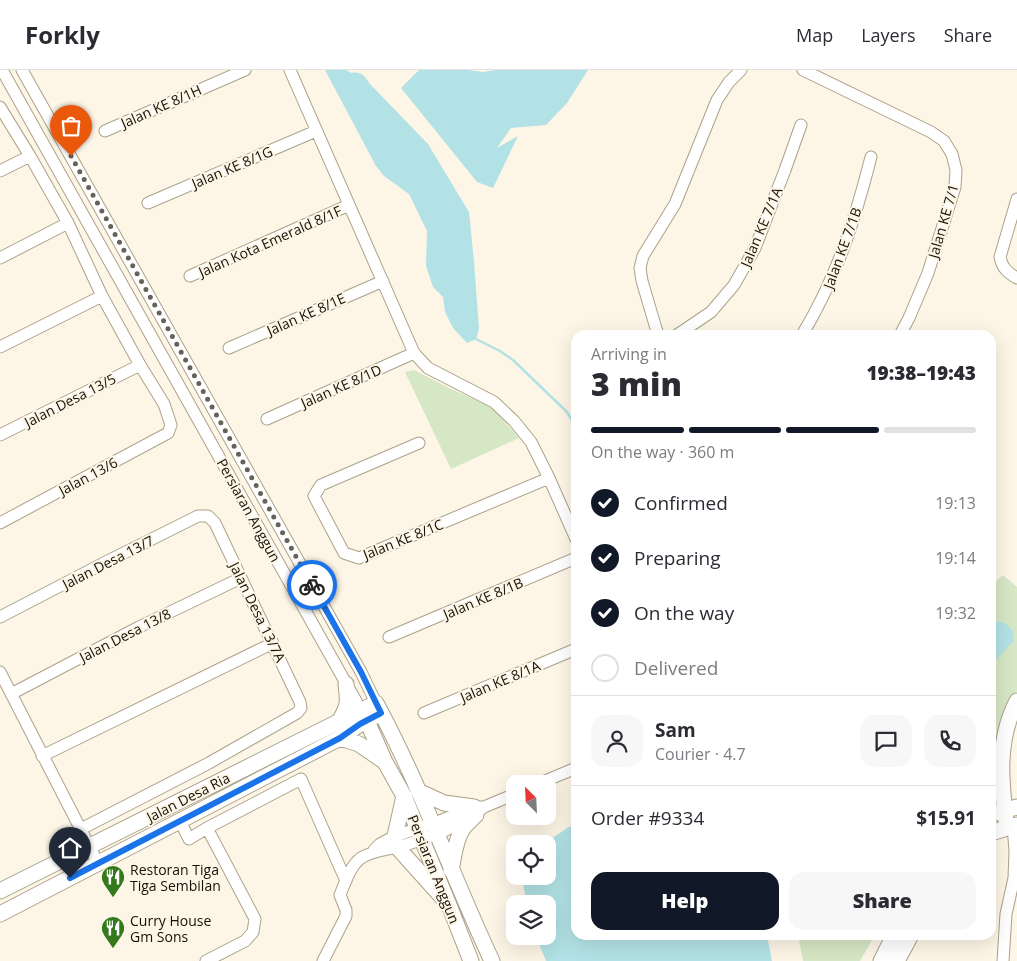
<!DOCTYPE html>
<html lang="en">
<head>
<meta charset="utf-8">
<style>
	body { margin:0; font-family:"Open Sans",sans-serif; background:#f7f7f7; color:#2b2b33; height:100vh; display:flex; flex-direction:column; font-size:19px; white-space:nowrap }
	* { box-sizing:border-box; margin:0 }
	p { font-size:16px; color:#7c7c81 }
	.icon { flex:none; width:28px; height:28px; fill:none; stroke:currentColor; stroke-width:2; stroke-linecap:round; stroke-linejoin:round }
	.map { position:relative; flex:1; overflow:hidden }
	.panel { position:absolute; left:571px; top:260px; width:425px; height:610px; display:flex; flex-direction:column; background:#fff; border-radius:15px; box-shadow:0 5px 20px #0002 }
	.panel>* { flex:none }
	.needle { width:32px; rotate:336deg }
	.buttons { position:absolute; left:506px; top:705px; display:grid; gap:10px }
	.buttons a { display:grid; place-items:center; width:50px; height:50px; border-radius:10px; background:#fff; box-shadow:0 5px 20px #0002; font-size:25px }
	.pin { position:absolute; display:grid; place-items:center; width:42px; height:42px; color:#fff; margin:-51px -21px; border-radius:50% 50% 50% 0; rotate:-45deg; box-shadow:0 0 5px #0007 }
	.pin .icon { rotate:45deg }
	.courier { position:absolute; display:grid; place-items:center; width:50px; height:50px; margin:-25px; border:4px solid #1a73e8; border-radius:50%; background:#fff; color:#222; box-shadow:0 1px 6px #0007 }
	.head em { font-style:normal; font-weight:800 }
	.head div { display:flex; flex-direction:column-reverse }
	.head { display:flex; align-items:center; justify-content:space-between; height:85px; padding:0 20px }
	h1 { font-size:32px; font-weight:800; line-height:38px }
	.bar { display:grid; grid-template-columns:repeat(4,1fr); gap:8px 5px; align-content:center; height:60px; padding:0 20px }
	.bar i { height:6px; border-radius:4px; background:#e1e1e2 }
	.bar .current { background:#111827 }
	.bar p { grid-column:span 4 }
	.line { display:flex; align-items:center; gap:12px; padding:0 20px; border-top:1px solid #e1e1e2 }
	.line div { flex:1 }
	.round { display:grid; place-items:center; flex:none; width:52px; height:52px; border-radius:15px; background:#f7f7f7 }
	ol { padding:0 20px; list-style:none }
	li { display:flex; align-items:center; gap:15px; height:55px }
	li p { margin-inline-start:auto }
	li .icon { padding:5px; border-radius:50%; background:#111827; color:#fff; stroke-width:4 }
	li:last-child { color:#7c7c81 }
	li i { width:28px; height:28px; border:2px solid #e1e1e2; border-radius:50% }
	.primary-button { display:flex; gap:10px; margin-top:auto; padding:10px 20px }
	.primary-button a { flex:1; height:58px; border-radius:15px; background:#111827; color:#fff; font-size:20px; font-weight:800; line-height:58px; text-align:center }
	.primary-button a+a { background:#f7f7f7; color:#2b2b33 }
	header { display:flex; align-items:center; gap:30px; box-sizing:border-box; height:70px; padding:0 25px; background:#fff; border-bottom:1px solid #e1e1e2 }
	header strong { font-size:24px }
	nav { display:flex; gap:28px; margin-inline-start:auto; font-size:18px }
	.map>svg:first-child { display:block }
	.green { fill:#d6e7c5 }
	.water { fill:#b2e2e5 }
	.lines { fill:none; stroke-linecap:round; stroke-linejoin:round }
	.stream { stroke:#b2e2e5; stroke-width:2.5 }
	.street-casing { stroke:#aca189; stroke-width:13 }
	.secondary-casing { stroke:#aca189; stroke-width:17 }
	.street { stroke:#fff; stroke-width:11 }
	.secondary { stroke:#fff; stroke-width:15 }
	.done { stroke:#676257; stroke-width:5; stroke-dasharray:0 9 }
	.route { stroke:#1a73e8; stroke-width:6 }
	.labels { text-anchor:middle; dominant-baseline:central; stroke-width:4; stroke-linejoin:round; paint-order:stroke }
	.street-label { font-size:14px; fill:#161209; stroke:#fdf6e7 }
	.poi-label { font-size:14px; fill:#161209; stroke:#fdf6e7; text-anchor:start }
</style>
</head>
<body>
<header>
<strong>Forkly</strong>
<nav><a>Map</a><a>Layers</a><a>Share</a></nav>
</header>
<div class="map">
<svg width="1017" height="891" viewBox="0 0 1017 891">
	<rect width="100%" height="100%" fill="#fdf6e7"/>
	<!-- green -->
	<path class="green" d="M414 300 451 319 492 337 519 368 451 399 405 302Z
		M1003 505 1017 517V621L1004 641 994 717 991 724V515Z
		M798 865H875L860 891H803Z"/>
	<!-- water -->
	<path class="water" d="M325 0H347L351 3C362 1 364 6 370 14L428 74 469 142 474 191 479 259 476 269 467 273 453 258 445 242 443 227 433 217 426 196 427 161 409 124 384 106 376 96Z
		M419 0H468L483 2 496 0H588L567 33 546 55 511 58 497 78 518 66 493 118 477 112 401 18Z
		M991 552H1004L1013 561 1014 570 991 596Z
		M576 754V865H767L772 891H546L536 866H548V834H527L522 809V806H548V774H544L567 758Z"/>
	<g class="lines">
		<!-- stream -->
		<path class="stream" d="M476 269 500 281 513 290 567 342 576 357"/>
		<!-- street casing -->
		<g class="street-casing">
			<path id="street" d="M2 0 361 640
				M22 0 361 602 376 633
				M290 0 414 283 428 298 494 332 514 351 531 372 549 408 576 469
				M803 0 931 62 944 71 952 84 956 100 955 117 928 203 909 248 900 265
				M0 37 30 86 68 153 102 226 140 295 164 334 171 355 168 363 0 453
				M105 61 245 0
				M0 101 30 86
				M1017 129 1000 187C1002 198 1008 203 1017 208
				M148 133 316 61
				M0 188 68 153
				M190 206 349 135
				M658 265 642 211 640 198 643 186 675 134 717 30 729 12 741 0
				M677 265 711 242 734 215 755 178 785 100 801 55
				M802 265C836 209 855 150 871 87
				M0 277 102 226
				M229 278 383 211
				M267 349 414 283
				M0 365 140 295
				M419 373 321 415 314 426 344 483 359 488 549 408
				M0 547 106 492 198 446H208L215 453 300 632 301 638 297 643 209 693 81 759
				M389 567 576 488
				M0 602 98 793
				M11 624 139 557 241 508
				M424 643 576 579
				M42 686 273 573
				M538 714 576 698
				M180 751 189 769 207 758 301 709 346 811
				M374 780 380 774 395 766 432 754 474 737H484L515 724
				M206 891 245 871 253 862 255 849 207 758
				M323 891 346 846V840L340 825C345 813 350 796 361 788 371 781 385 780 397 777 425 770 464 755 484 737
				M1003 891 1006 844 1014 808 1015 781 1013 756"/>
		</g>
		<!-- secondary casing -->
		<g class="secondary-casing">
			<path id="secondary" d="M362 643 367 651 385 692 404 726 449 835 471 891
				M340 650C349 634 348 632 346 614
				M340 668 359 674 385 692
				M418 721 444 733 474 737
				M991 744 1017 737
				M1007 758C1001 714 996 671 1017 631
				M991 763 1017 755
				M395 766 404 726
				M397 777 442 827
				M451 800C454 787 455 771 462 760 466 754 471 750 476 745
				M0 821 376 633C421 716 452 806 492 891
				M0 844 340 668 360 654 381 643
				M881 891 894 865
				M897 891 911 865"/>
		</g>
		<!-- street -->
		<use href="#street" class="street"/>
		<!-- secondary -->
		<use href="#secondary" class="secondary"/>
	</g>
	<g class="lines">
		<!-- done -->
		<path class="done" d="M71 86 312 515"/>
		<!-- route -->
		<path class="route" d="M70 808 340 668 360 654 381 643 361 602 312 515"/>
	</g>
	<!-- icons -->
	<defs>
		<g id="restaurant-pin" transform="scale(1.25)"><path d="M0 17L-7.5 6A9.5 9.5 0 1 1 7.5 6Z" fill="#34791b" stroke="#fdf6e7"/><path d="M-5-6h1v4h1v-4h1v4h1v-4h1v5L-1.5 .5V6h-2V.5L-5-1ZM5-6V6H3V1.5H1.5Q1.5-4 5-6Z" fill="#fff"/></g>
	</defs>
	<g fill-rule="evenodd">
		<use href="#restaurant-pin" x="113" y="807"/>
		<use href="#restaurant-pin" x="113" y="858"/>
	</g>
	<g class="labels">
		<!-- street labels -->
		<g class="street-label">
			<text transform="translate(161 36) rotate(-24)">Jalan KE 8/1H</text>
			<text transform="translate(232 97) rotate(-23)">Jalan KE 8/1G</text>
			<text transform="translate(943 151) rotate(-74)">Jalan KE 7/1</text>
			<text transform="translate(761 157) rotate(-67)">Jalan KE 7/1A</text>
			<text transform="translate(270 171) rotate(-24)">Jalan Kota Emerald 8/1F</text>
			<text transform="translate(842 178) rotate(-70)">Jalan KE 7/1B</text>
			<text transform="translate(306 244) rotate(-24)">Jalan KE 8/1E</text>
			<text transform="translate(341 316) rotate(-24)">Jalan KE 8/1D</text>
			<text transform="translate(70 330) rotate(-27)">Jalan Desa 13/5</text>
			<text transform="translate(88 406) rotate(-28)">Jalan 13/6</text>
			<text transform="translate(249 440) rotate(61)">Persiaran Anggun</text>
			<text transform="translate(403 469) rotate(-22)">Jalan KE 8/1C</text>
			<text transform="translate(108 492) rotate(-27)">Jalan Desa 13/7</text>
			<text transform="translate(483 528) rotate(-23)">Jalan KE 8/1B</text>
			<text transform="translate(258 542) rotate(64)">Jalan Desa 13/7A</text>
			<text transform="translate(125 565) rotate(-27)">Jalan Desa 13/8</text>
			<text transform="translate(500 611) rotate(-23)">Jalan KE 8/1A</text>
			<text transform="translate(188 727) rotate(-27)">Jalan Desa Ria</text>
			<text transform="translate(434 799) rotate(68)">Persiaran Anggun</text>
		</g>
		<!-- poi labels -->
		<g class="poi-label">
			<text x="130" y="799">Restoran Tiga<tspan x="130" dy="16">Tiga Sembilan</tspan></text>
			<text x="130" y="850">Curry House<tspan x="130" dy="16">Gm Sons</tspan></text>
		</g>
	</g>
</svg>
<div class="buttons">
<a><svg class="needle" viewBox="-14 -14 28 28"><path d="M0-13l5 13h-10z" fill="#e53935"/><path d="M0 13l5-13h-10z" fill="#7c7c81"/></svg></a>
<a><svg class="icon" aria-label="locate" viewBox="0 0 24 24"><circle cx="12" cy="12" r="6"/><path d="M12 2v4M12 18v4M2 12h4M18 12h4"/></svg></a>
<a><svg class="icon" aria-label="layers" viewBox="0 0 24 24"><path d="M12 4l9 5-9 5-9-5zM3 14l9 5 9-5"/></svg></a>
</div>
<div class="pin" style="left:71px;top:86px;background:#ea580c"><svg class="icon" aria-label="bag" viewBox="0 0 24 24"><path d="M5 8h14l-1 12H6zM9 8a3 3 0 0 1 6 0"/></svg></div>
<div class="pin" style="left:70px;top:808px;background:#1f2937"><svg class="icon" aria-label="home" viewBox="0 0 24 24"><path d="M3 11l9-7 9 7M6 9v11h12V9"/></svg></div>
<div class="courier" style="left:312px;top:515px"><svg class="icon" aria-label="bike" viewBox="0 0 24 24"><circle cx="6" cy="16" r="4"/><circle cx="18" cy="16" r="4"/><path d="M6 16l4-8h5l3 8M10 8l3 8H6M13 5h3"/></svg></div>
<section class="panel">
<div class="head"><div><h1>3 min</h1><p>Arriving in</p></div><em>19:38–19:43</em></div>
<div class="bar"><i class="current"></i><i class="current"></i><i class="current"></i><i></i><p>On the way · 360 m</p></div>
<ol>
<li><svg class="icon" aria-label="check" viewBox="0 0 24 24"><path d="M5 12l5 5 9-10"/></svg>Confirmed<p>19:13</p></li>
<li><svg class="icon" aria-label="check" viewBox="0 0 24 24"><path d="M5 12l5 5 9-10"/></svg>Preparing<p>19:14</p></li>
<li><svg class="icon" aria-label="check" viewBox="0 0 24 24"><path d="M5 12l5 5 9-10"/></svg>On the way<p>19:32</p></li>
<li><i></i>Delivered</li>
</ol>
<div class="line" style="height:90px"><a class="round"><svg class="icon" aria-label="person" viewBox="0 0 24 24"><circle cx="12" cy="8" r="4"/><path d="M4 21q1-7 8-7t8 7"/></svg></a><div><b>Sam</b><p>Courier · 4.7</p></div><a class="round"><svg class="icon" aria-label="chat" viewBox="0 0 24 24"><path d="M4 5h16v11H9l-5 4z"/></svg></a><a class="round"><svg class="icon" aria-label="phone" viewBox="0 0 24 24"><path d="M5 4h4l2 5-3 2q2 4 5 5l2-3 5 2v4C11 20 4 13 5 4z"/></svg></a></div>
<div class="line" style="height:65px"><div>Order #9334</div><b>$15.91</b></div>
<div class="primary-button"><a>Help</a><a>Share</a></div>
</section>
</div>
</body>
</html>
